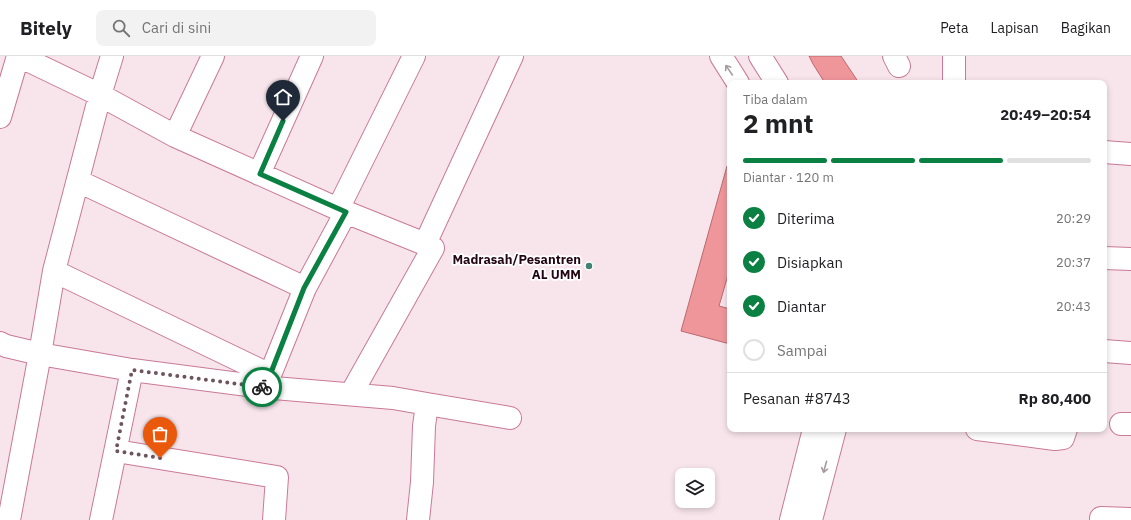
<!DOCTYPE html>
<html lang="id">
<head>
<meta charset="utf-8">
<style>
	body { margin:0; font-family:"IBM Plex Sans",sans-serif; background:#f2f2f2; color:#202124; height:100vh; display:flex; flex-direction:column; font-size:15px; white-space:nowrap }
	* { box-sizing:border-box; margin:0 }
	p { font-size:13px; color:#757577 }
	.icon { flex:none; width:22px; height:22px; fill:none; stroke:currentColor; stroke-width:2; stroke-linecap:round; stroke-linejoin:round }
	.map { position:relative; flex:1; overflow:hidden }
	.side { position:absolute; left:727px; top:24px; width:380px; height:352px; display:flex; flex-direction:column; background:#fff; border-radius:8px; box-shadow:0 2px 6px #0003 }
	.side>* { flex:none }
	.controls { position:absolute; left:675px; top:412px; display:grid; gap:8px }
	.controls a { display:grid; place-items:center; width:40px; height:40px; border-radius:8px; background:#fff; box-shadow:0 2px 6px #0003; font-size:20px }
	.pin { position:absolute; display:grid; place-items:center; width:34px; height:34px; color:#fff; margin:-41px -17px; border-radius:50% 50% 50% 0; rotate:-45deg; box-shadow:0 0 4px #0007 }
	.pin .icon { rotate:45deg }
	.courier { position:absolute; display:grid; place-items:center; width:40px; height:40px; margin:-20px; border:3px solid #0b8043; border-radius:50%; background:#fff; color:#222; box-shadow:0 1px 5px #0007 }
	.head em { font-style:normal; font-weight:700 }
	.head div { display:flex; flex-direction:column-reverse }
	.head { display:flex; align-items:center; justify-content:space-between; height:68px; padding:0 16px }
	h1 { font-size:26px; font-weight:700; line-height:30px }
	.bar { display:grid; grid-template-columns:repeat(4,1fr); gap:6px 4px; align-content:center; height:48px; padding:0 16px }
	.bar i { height:5px; border-radius:3px; background:#e0e0e0 }
	.bar .current { background:#0b8043 }
	.bar p { grid-column:span 4 }
	.line { display:flex; align-items:center; gap:10px; padding:0 16px; border-top:1px solid #e0e0e0 }
	.line div { flex:1 }
	ol { padding:0 16px; list-style:none }
	li { display:flex; align-items:center; gap:12px; height:44px }
	li p { margin-inline-start:auto }
	li .icon { padding:4px; border-radius:50%; background:#0b8043; color:#fff; stroke-width:4 }
	li:last-child { color:#757577 }
	li i { width:22px; height:22px; border:2px solid #e0e0e0; border-radius:50% }
	header { display:flex; align-items:center; gap:24px; box-sizing:border-box; height:56px; padding:0 20px; background:#fff; border-bottom:1px solid #e0e0e0 }
	header strong { font-size:19px }
	nav { display:flex; gap:22px; margin-inline-start:auto; font-size:14px }
	.search { width:280px; height:36px; background:#f2f2f2; display:flex; align-items:center; gap:10px; box-sizing:border-box; padding:0 14px; border-radius:8px; color:#757577; font-size:15px }
	.map>svg:first-child { display:block }
	.building { fill:#ef969b; stroke:#bd686e }
	.lines { fill:none; stroke-linecap:round; stroke-linejoin:round }
	.minor-casing { stroke:#ca7997; stroke-width:24 }
	.minor { stroke:#fff; stroke-width:22 }
	.oneway { stroke:#a79ba1 }
	.done { stroke:#6e545f; stroke-width:4; stroke-dasharray:0 7.2 }
	.route { stroke:#0b8043; stroke-width:5 }
	.poi-dot { fill:#418373; stroke:#fff; stroke-width:1.5 }
	.labels { text-anchor:middle; dominant-baseline:central; stroke-width:3.5; stroke-linejoin:round; paint-order:stroke }
	.poi-label { font-size:13px; font-weight:bold; fill:#240613; stroke:#fff; text-anchor:end }
</style>
</head>
<body>
<header>
<strong>Bitely</strong>
<div class="search"><svg class="icon" aria-label="search" viewBox="0 0 24 24"><circle cx="10" cy="10" r="6"/><path d="M15 15l6 6"/></svg>Cari di sini</div>
<nav><a>Peta</a><a>Lapisan</a><a>Bagikan</a></nav>
</header>
<div class="map">
<svg width="1131" height="464" viewBox="0 0 1131 464">
	<rect width="100%" height="100%" fill="#f7e5eb"/>
	<!-- building -->
	<path class="building" d="M809 0H841L859 27H825L813 8Z
		M727 110 730 111V212L719 250 730 253V288L681 275Z"/>
	<g class="lines">
		<!-- minor casing -->
		<g class="minor-casing">
			<path id="minor" d="M19 0 100 39 175 80 338 153 425 188 433 192 351 338
				M721 0 738 27
				M760 0 777 27
				M894 0 899 10
				M954 0V27
				M0 61 18 0
				M175 80 213 0
				M1104 96 1131 98
				M259 118 312 0
				M78 125 305 232
				M338 153 414 0
				M425 188 512 0
				M1104 202 1131 203
				M54 215 270 319
				M0 287 6 290 40 298 132 314 262 331 393 342 427 348 424 370 422 426 418 464
				M1104 295 1131 297
				M262 331 270 319 305 232 346 156
				M427 348 510 362
				M1121 368H1131
				M977 373 1055 383 1063 382 1066 373
				M116 395 277 421 274 464
				M1101 462 1131 463
				M9 464 40 298 54 215 100 39 112 0
				M101 464 132 314
				M791 464 814 373
				M811 464 835 373"/>
		</g>
		<!-- minor -->
		<use href="#minor" class="minor"/>
	</g>
	<!-- one-way arrows -->
	<defs><path id="oneway-shaft" d="M-6 0H5M1.5-3L5.5 0L1.5 3" fill="none" stroke-width="1.6" stroke-linecap="round" stroke-linejoin="round"/></defs>
	<g class="oneway">
		<use href="#oneway-shaft" transform="translate(729 14) rotate(-124)"/>
		<use href="#oneway-shaft" transform="translate(825 411) rotate(105)"/>
	</g>
	<g class="lines">
		<!-- done -->
		<path class="done" d="M160 402 116 395 132 314 262 331"/>
		<!-- route -->
		<path class="route" d="M262 331 270 319 304 232 346 156 260 118 283 65"/>
	</g>
	<!-- markers -->
	<circle class="poi-dot" cx="589" cy="210" r="4"/>
	<g class="labels">
		<!-- poi labels -->
		<g class="poi-label">
			<text x="581" y="203">Madrasah/Pesantren<tspan x="581" dy="15">AL UMM</tspan></text>
		</g>
	</g>
</svg>
<div class="controls">
<a><svg class="icon" aria-label="layers" viewBox="0 0 24 24"><path d="M12 4l9 5-9 5-9-5zM3 14l9 5 9-5"/></svg></a>
</div>
<div class="pin" style="left:160px;top:402px;background:#ea580c"><svg class="icon" aria-label="bag" viewBox="0 0 24 24"><path d="M5 8h14l-1 12H6zM9 8a3 3 0 0 1 6 0"/></svg></div>
<div class="pin" style="left:283px;top:65px;background:#1f2937"><svg class="icon" aria-label="home" viewBox="0 0 24 24"><path d="M3 11l9-7 9 7M6 9v11h12V9"/></svg></div>
<div class="courier" style="left:262px;top:331px"><svg class="icon" aria-label="bike" viewBox="0 0 24 24"><circle cx="6" cy="16" r="4"/><circle cx="18" cy="16" r="4"/><path d="M6 16l4-8h5l3 8M10 8l3 8H6M13 5h3"/></svg></div>
<section class="side">
<div class="head"><div><h1>2 mnt</h1><p>Tiba dalam</p></div><em>20:49–20:54</em></div>
<div class="bar"><i class="current"></i><i class="current"></i><i class="current"></i><i></i><p>Diantar · 120 m</p></div>
<ol>
<li><svg class="icon" aria-label="check" viewBox="0 0 24 24"><path d="M5 12l5 5 9-10"/></svg>Diterima<p>20:29</p></li>
<li><svg class="icon" aria-label="check" viewBox="0 0 24 24"><path d="M5 12l5 5 9-10"/></svg>Disiapkan<p>20:37</p></li>
<li><svg class="icon" aria-label="check" viewBox="0 0 24 24"><path d="M5 12l5 5 9-10"/></svg>Diantar<p>20:43</p></li>
<li><i></i>Sampai</li>
</ol>
<div class="line" style="height:52px"><div>Pesanan #8743</div><b>Rp 80,400</b></div>
</section>
</div>
</body>
</html>
